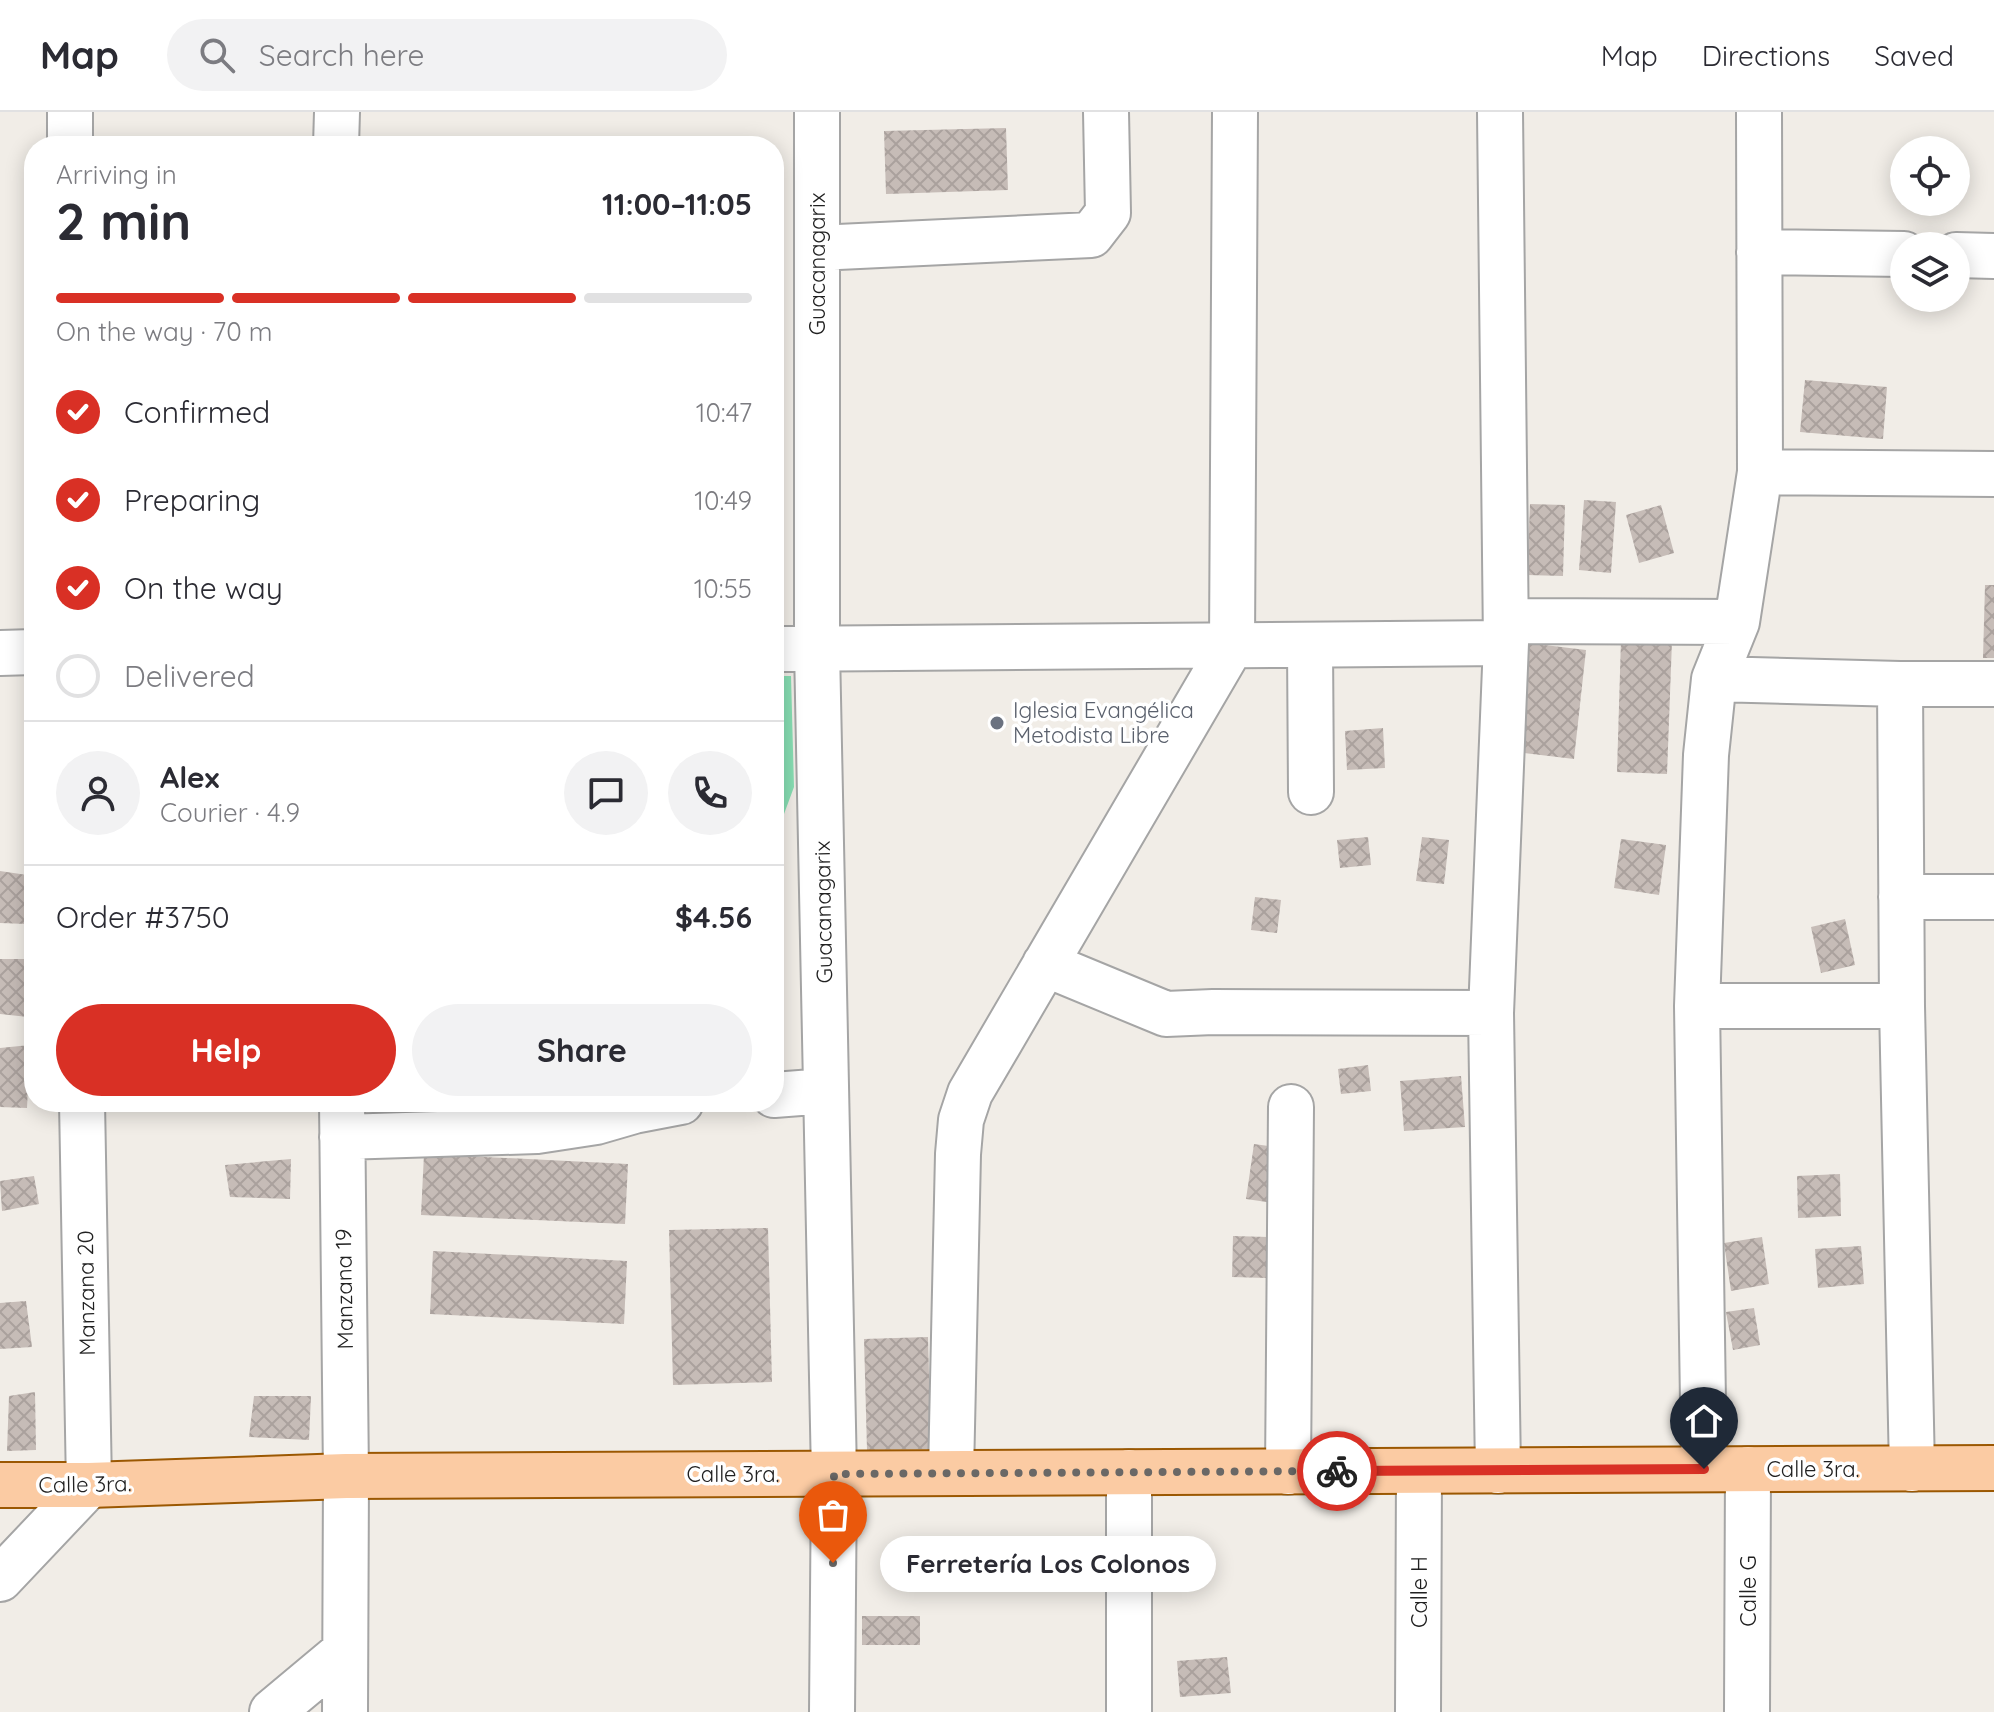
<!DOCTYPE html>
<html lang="en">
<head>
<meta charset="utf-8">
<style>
	body { margin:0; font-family:Quicksand,sans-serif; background:#f2f2f3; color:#2b2b33; height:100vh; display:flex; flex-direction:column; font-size:30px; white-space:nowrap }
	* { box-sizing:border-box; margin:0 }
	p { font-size:26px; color:#7c7c81 }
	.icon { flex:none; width:44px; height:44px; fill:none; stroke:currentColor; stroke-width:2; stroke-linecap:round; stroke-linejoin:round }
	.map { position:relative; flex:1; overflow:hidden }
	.side { position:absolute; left:24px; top:24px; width:760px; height:976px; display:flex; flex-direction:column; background:#fff; border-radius:32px; box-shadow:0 4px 20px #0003 }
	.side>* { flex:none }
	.tools { position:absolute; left:1890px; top:24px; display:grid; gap:16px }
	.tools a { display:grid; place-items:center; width:80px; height:80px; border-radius:50%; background:#fff; box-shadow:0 4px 20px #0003; font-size:40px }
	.pin { position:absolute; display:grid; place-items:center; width:68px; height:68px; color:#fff; margin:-82px -34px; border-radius:50% 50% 50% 0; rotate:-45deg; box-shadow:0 0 8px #0007 }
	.pin .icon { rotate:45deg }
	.courier { position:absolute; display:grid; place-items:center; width:80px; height:80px; margin:-40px; border:6px solid #d93025; border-radius:50%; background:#fff; color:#222; box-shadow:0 2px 10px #0007 }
	.bubble { position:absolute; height:56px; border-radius:28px; background:#fff; box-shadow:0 4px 20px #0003; font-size:26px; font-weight:700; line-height:56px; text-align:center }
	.summary em { font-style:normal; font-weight:700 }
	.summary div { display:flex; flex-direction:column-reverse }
	.summary { display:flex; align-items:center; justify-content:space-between; height:136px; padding:0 32px }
	h1 { font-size:52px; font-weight:700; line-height:60px }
	.bar { display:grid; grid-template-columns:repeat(4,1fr); gap:12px 8px; align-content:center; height:96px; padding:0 32px }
	.bar i { height:10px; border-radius:6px; background:#e1e1e2 }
	.bar .active { background:#d93025 }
	.bar p { grid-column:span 4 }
	.line { display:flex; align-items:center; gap:20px; padding:0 32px; border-top:2px solid #e1e1e2 }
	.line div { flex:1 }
	.round { display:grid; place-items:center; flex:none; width:84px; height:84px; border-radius:42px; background:#f2f2f3 }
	ol { padding:0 32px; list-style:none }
	li { display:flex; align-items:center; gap:24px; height:88px }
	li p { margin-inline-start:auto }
	li .icon { padding:8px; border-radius:50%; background:#d93025; color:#fff; stroke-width:4 }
	li:last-child { color:#7c7c81 }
	li i { width:44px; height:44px; border:4px solid #e1e1e2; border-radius:50% }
	.cta { display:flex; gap:16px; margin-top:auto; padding:16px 32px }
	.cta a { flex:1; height:92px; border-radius:48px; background:#d93025; color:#fff; font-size:32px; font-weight:700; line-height:92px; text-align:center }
	.cta a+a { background:#f2f2f3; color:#2b2b33 }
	header { display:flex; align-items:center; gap:48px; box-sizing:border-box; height:112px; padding:0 40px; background:#fff; border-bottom:2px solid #e1e1e2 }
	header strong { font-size:38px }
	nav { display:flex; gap:44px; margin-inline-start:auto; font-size:28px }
	.search { width:560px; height:72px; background:#f2f2f3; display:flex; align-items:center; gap:20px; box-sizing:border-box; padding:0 28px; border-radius:44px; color:#7c7c81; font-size:30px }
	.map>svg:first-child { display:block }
	.pitch { fill:#87deb3 }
	.building { fill:url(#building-cross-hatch) }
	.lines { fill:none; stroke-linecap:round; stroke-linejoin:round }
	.minor-casing { stroke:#a5a5a5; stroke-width:48 }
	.major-casing { stroke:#9b5802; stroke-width:48 }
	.minor { stroke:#fff; stroke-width:44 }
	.major { stroke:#fbcba3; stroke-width:44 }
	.done { stroke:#6a6866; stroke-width:8; stroke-dasharray:0 14.4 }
	.route { stroke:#d93025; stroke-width:10 }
	.worship-dot { fill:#6b7280; stroke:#fff; stroke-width:3 }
	.labels { text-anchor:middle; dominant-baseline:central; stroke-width:7; stroke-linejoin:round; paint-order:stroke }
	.street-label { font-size:22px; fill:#212121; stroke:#fff }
	.worship-label { font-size:22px; fill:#5b616d; stroke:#fff; text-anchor:start }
</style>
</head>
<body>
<header>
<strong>Map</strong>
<div class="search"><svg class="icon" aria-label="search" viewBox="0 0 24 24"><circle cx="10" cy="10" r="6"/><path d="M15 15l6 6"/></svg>Search here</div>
<nav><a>Map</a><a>Directions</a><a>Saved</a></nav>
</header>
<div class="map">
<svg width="1994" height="1600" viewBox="0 0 1994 1600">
	<defs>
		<pattern id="building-cross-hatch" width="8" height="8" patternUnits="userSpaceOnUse" patternTransform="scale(2)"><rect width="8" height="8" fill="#c6bcb7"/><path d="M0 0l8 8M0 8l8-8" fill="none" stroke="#aaa19d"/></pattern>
	</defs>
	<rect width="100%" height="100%" fill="#f1ede7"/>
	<!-- pitch -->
	<path class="pitch" d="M774 564H791L794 675 774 729Z
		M405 990H480L405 1005Z"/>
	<!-- building -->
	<path class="building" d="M1006 16 1008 78 886 82 884 19Z
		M1805 268 1887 275 1883 327 1800 320Z
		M1584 388 1616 390 1611 461 1579 458Z
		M1530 392 1565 393 1563 464 1527 463Z
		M1661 393 1674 441 1639 451 1626 403Z
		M1985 473H1994V546H1983Z
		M1621 527 1672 529 1667 662 1617 660Z
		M1520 530 1586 538 1574 647 1508 639Z
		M1383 616 1385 656 1347 658 1345 619Z
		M1368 725 1371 753 1340 756 1337 728Z
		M1422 725 1449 728 1444 772 1416 769Z
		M1621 727 1666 733 1659 783 1614 776Z
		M0 759 27 763V812L0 811Z
		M1255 785 1281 788 1277 821 1251 818Z
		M1845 807 1855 853 1821 861 1811 815Z
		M0 847H28V905L0 902Z
		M30 933 27 996 0 995V936Z
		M1368 953 1371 979 1341 982 1338 957Z
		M1461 964 1465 1015 1404 1019 1400 969Z
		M1254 1032 1282 1036 1273 1091 1246 1087Z
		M424 1042 628 1052 625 1112 421 1103Z
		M291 1047 290 1087 230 1085 225 1053Z
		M1840 1062 1841 1104 1798 1106 1797 1064Z
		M34 1064 39 1092 2 1099 0 1069Z
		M768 1116 772 1270 673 1273 669 1118Z
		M1233 1124 1268 1125 1267 1166 1232 1165Z
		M1762 1125 1769 1172 1731 1179 1724 1131Z
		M1861 1134 1864 1172 1818 1176 1815 1137Z
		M433 1139 627 1149 624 1212 430 1202Z
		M26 1189 32 1235 0 1237V1191Z
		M1754 1196 1760 1233 1733 1238 1726 1200Z
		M928 1225 931 1337 867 1338 864 1227Z
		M35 1280 36 1338 7 1339 9 1284Z
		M254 1284H311L309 1328 249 1325Z
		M862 1504H920V1533H862Z
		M1227 1545 1231 1581 1180 1585 1177 1549Z"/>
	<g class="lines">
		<!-- minor casing -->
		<g class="minor-casing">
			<path id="minor" d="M70 0V34
				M817 0V537L834 1362 832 1600
				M336 34 337 0
				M817 136 1091 123 1108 101 1106 0
				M1759 140 1904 142
				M1956 143 1994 144
				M1760 360 1994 362
				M1506 509 1737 510
				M1310 533 1311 680
				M774 537 1506 531
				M0 541 34 540
				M1714 567 1737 510 1760 360 1759 0
				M1900 572 1902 894 1912 1357
				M1901 785H1994
				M1045 852 1166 902 1213 900 1491 901
				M1697 894H1902
				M774 983 826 979
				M342 990 346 1364 345 1600
				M342 1025 537 1019 596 1010 634 999 681 990
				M1704 1357 1697 894 1706 643 1714 567 1900 572H1994
				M1498 1359 1491 901 1506 531 1500 0
				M1129 1360V1600
				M1288 1360 1291 995
				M951 1361 958 1042 961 1008 970 981 1232 533 1235 0
				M0 1467 89 1373 82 990
				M272 1600 345 1539
				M1418 1600 1419 1359
				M1747 1600 1748 1357"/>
		</g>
		<!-- major casing -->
		<g class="major-casing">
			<path id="major" d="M0 1373H89L346 1364 1994 1356"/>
		</g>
		<!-- minor -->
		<use href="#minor" class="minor"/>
		<!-- major -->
		<use href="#major" class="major"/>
	</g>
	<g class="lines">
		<!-- done -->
		<path class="done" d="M833 1451 834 1362 1337 1359"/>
		<!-- route -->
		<path class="route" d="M1337 1359 1704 1357"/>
	</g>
	<!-- markers -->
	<circle class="worship-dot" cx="997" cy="611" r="8"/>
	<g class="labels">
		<!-- street labels -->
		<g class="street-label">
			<text transform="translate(817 152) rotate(-90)">Guacanagarix</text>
			<text transform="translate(823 800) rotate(-91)">Guacanagarix</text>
			<text transform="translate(344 1177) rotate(-91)">Manzana 19</text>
			<text transform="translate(86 1181) rotate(-91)">Manzana 20</text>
			<text x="1813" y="1357">Calle 3ra.</text>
			<text x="733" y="1362">Calle 3ra.</text>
			<text transform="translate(85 1372) rotate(-1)">Calle 3ra.</text>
			<text transform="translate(1748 1479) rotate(-90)">Calle G</text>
			<text transform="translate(1419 1480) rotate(-90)">Calle H</text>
		</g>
		<!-- worship labels -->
		<g class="worship-label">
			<text x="1013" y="598">Iglesia Evangélica<tspan x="1013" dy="25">Metodista Libre</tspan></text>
		</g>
	</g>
</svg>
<div class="tools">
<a><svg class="icon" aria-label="locate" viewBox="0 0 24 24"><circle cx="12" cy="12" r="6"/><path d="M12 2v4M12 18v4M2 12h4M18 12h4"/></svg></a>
<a><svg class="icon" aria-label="layers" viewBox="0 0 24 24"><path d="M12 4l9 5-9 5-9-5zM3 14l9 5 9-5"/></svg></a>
</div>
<div class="pin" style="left:833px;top:1451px;background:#ea580c"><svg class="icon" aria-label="bag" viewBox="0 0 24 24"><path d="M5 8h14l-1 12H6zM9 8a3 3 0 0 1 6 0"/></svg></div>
<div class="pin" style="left:1704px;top:1357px;background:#1f2937"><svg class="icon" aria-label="home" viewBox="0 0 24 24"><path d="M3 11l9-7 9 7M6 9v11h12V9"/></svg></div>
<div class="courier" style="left:1337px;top:1359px"><svg class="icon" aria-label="bike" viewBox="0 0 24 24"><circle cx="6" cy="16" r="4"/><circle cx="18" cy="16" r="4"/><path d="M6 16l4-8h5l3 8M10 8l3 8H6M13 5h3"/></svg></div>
<div class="bubble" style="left:880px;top:1424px;width:336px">Ferretería Los Colonos</div>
<section class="side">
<div class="summary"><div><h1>2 min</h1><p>Arriving in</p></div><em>11:00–11:05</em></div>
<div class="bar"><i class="active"></i><i class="active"></i><i class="active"></i><i></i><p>On the way · 70 m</p></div>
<ol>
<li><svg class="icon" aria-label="check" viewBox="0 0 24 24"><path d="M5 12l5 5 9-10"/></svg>Confirmed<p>10:47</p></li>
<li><svg class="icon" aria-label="check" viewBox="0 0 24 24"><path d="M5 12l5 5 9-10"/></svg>Preparing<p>10:49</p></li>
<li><svg class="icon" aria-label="check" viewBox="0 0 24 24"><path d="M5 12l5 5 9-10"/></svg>On the way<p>10:55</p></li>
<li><i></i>Delivered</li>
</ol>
<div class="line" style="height:144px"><a class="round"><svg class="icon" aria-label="person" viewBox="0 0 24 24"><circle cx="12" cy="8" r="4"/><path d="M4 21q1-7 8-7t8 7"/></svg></a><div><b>Alex</b><p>Courier · 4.9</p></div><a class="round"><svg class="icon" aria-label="chat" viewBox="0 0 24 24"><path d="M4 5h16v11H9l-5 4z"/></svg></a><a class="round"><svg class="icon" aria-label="phone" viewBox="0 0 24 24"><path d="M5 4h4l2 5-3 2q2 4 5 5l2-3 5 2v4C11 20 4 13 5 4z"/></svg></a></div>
<div class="line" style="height:104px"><div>Order #3750</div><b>$4.56</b></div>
<div class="cta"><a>Help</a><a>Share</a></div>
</section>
</div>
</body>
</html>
